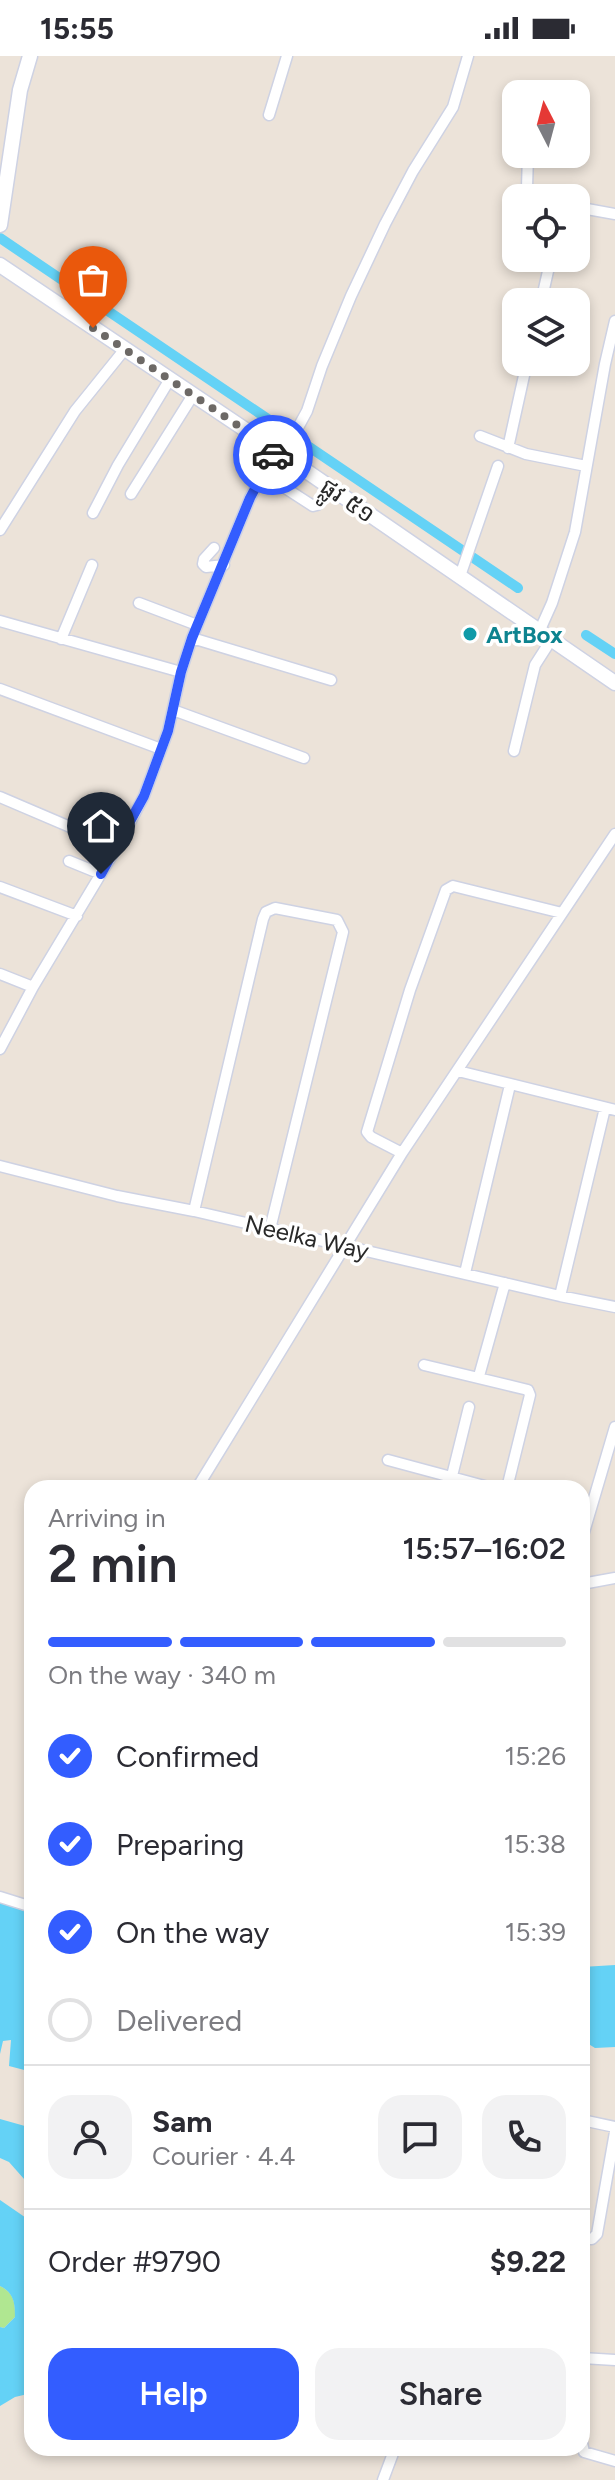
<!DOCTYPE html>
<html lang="en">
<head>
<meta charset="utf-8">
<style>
	body { margin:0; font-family:Figtree,"Noto Sans Khmer",sans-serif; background:#f2f2f3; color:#2b2b33; height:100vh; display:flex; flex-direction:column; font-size:30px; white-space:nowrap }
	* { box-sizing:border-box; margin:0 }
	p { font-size:26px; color:#7c7c81 }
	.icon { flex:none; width:44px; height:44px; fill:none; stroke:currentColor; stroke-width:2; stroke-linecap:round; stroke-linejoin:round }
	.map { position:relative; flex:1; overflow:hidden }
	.drawer { position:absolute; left:24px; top:1424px; width:566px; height:976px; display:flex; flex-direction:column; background:#fff; border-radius:24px; box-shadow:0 4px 12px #0003 }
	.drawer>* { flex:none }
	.needle { width:52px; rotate:354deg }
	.buttons { position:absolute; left:502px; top:24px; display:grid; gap:16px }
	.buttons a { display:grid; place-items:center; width:88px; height:88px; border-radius:16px; background:#fff; box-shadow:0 4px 12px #0003; font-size:40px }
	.pin { position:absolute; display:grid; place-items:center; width:68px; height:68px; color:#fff; margin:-82px -34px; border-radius:50% 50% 50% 0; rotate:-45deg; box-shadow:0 0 8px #0007 }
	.pin .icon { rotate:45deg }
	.courier { position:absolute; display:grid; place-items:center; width:80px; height:80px; margin:-40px; border:6px solid #335dff; border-radius:50%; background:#fff; color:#222; box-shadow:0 2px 10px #0007 }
	.summary em { font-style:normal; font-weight:600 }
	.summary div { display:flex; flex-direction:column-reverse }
	.summary { display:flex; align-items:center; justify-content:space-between; height:136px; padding:0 24px }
	h1 { font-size:52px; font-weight:600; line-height:60px }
	.bar { display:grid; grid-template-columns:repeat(4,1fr); gap:12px 8px; align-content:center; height:96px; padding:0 24px }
	.bar i { height:10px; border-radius:6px; background:#e1e1e2 }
	.bar .active { background:#335dff }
	.bar p { grid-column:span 4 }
	.line { display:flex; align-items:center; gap:20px; padding:0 24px; border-top:2px solid #e1e1e2 }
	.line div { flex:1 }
	.round { display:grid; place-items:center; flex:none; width:84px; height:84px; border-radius:24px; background:#f2f2f3 }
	ol { padding:0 24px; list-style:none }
	li { display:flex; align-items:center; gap:24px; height:88px }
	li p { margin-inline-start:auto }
	li .icon { padding:8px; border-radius:50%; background:#335dff; color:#fff; stroke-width:4 }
	li:last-child { color:#7c7c81 }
	li i { width:44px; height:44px; border:4px solid #e1e1e2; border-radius:50% }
	.button { display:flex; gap:16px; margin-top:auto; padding:16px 24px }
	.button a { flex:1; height:92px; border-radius:24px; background:#335dff; color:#fff; font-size:32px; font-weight:600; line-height:92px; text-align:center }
	.button a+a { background:#f2f2f3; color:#2b2b33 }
	.status { display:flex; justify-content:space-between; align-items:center; height:56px; padding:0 40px; background:#fff; direction:ltr }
	.status svg { height:22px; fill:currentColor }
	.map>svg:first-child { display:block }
	.green { fill:#b0e791 }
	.water { fill:#64d2f6 }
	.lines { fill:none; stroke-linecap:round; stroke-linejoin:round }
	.canal { stroke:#64d2f6; stroke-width:10 }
	.street-casing { stroke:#ced2e3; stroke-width:13 }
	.secondary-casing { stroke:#ced2e3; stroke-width:17 }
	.street { stroke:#fff; stroke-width:10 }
	.secondary { stroke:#fff; stroke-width:14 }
	.done { stroke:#6d6966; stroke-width:8; stroke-dasharray:0 14.4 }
	.route { stroke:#335dff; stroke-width:10 }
	.culture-dot { fill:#0f9aa8; stroke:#fff; stroke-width:3 }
	.labels { text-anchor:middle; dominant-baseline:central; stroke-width:7; stroke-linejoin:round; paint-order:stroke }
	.street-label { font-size:24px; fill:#282828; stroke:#fff }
	.culture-label { font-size:24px; font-weight:bold; fill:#0d838f; stroke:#fff; text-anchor:start }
</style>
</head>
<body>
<div class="status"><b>15:55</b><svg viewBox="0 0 49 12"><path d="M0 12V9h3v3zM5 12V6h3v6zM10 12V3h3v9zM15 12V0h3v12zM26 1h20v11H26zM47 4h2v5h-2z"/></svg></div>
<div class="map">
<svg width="615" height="2424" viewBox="0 0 615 2424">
	<rect width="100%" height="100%" fill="#ece3d9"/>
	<!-- green -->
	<path class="green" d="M0 2230C14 2237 15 2246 15 2261L4 2272 0 2271Z"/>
	<!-- water -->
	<path class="water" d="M0 1846 32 1858V2016L9 2010 11 1984 3 1985 0 1998Z
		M615 1909V1991L595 1992 582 1984V1911Z
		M0 2063 32 2072V2132L9 2106 0 2102Z
		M0 2144 32 2166V2337L15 2341 0 2350V2271L4 2272 15 2261C15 2247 14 2237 0 2230Z"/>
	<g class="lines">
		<!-- canal -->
		<path class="canal" d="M0 182 518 532
			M586 579 615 598"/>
		<!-- street casing -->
		<g class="street-casing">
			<path id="street" d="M269 59 287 0
				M509 77 516 84
				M528 98 527 132 538 142
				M576 151 615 158
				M541 246 551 202
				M480 380 526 398 586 410
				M508 392 527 306
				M283 399 307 355 322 310 351 240 385 168 413 115 453 51 468 0
				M262 417 313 450 317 449 330 432
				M131 438 193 339
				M93 457 118 409 170 323
				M0 474 75 355 125 293
				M214 492 204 503 203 508 206 511 224 509
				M460 520 498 410
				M139 547 197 569
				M0 565 181 616
				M539 576 552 547 575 476 605 308 615 265
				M192 582 331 624
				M61 583 92 509
				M0 633 161 693
				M173 654 304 702
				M514 695 535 609 551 584
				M0 741 117 791
				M69 805 101 818
				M0 831 77 860
				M0 918 33 931
				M0 993 33 931 117 791 144 740 168 675 181 616 192 582 250 442 276 395
				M458 1015 615 1054
				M402 1097 371 1081 367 1076 410 934 446 834 453 830 562 857
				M0 1110 117 1140 194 1155 560 1240 615 1251
				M194 1155 263 863 266 856 275 852 337 864 343 876 270 1173
				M465 1217 510 1029
				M560 1240 605 1052
				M424 1309 528 1334 530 1339 507 1432
				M479 1320 505 1227
				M388 1404 492 1432
				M197 1432 402 1097 615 778
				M449 1432 469 1351
				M582 1483 615 1371
				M582 1528 615 1522
				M0 1841 32 1851
				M582 2064 615 2071
				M582 2183H592L597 2178 615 2076
				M582 2302 615 2304
				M582 2387 584 2396 615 2405
				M383 2424 395 2392"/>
		</g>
		<!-- secondary casing -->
		<g class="secondary-casing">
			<path id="secondary" d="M0 169 20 34 30 0
				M0 209 283 399 615 627"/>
		</g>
		<!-- street -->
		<use href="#street" class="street"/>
		<!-- secondary -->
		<use href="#secondary" class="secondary"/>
	</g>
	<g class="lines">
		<!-- done -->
		<path class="done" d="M93 272 276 395 273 399"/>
		<!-- route -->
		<path class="route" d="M101 818 144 740 168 675 181 616 192 582 250 442 273 399"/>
	</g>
	<!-- markers -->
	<circle class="culture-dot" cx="470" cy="578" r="8"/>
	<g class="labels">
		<!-- street labels -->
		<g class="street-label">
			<text transform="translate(348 444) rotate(34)">ផ្លូវ ៥១</text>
			<text transform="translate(307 1181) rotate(13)">Neelka Way</text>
		</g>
		<!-- culture labels -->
		<g class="culture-label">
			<text x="486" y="578">ArtBox</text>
		</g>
	</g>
</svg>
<div class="buttons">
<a><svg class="needle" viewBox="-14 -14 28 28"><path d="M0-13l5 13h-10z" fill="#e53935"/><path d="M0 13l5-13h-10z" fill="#7c7c81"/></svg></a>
<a><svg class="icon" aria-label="locate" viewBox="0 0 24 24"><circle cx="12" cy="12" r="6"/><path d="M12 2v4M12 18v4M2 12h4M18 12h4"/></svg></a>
<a><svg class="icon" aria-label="layers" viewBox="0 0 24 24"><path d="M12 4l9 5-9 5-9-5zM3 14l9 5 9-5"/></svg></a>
</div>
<div class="pin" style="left:93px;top:272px;background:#ea580c"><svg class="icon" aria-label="bag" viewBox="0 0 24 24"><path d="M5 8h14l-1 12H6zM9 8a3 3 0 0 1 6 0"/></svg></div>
<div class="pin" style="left:101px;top:818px;background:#1f2937"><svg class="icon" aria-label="home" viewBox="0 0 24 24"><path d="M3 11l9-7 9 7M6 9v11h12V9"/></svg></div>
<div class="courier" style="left:273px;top:399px"><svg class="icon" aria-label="car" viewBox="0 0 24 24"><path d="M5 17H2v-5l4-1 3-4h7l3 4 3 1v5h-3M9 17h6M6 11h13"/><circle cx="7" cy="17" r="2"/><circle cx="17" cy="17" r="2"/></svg></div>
<section class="drawer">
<div class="summary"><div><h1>2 min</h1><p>Arriving in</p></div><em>15:57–16:02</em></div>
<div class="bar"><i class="active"></i><i class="active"></i><i class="active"></i><i></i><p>On the way · 340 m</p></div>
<ol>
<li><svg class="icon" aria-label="check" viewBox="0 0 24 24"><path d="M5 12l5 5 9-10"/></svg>Confirmed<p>15:26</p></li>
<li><svg class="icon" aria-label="check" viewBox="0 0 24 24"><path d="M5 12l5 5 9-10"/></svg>Preparing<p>15:38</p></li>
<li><svg class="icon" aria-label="check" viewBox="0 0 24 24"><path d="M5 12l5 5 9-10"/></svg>On the way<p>15:39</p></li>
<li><i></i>Delivered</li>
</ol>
<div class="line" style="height:144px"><a class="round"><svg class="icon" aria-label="person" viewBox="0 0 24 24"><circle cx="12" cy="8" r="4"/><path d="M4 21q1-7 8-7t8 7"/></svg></a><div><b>Sam</b><p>Courier · 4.4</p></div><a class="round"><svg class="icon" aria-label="chat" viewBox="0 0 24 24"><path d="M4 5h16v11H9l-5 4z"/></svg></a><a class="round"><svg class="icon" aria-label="phone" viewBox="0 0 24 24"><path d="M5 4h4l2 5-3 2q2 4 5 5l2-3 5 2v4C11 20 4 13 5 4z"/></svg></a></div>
<div class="line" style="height:104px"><div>Order #9790</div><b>$9.22</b></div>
<div class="button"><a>Help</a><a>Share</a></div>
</section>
</div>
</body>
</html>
